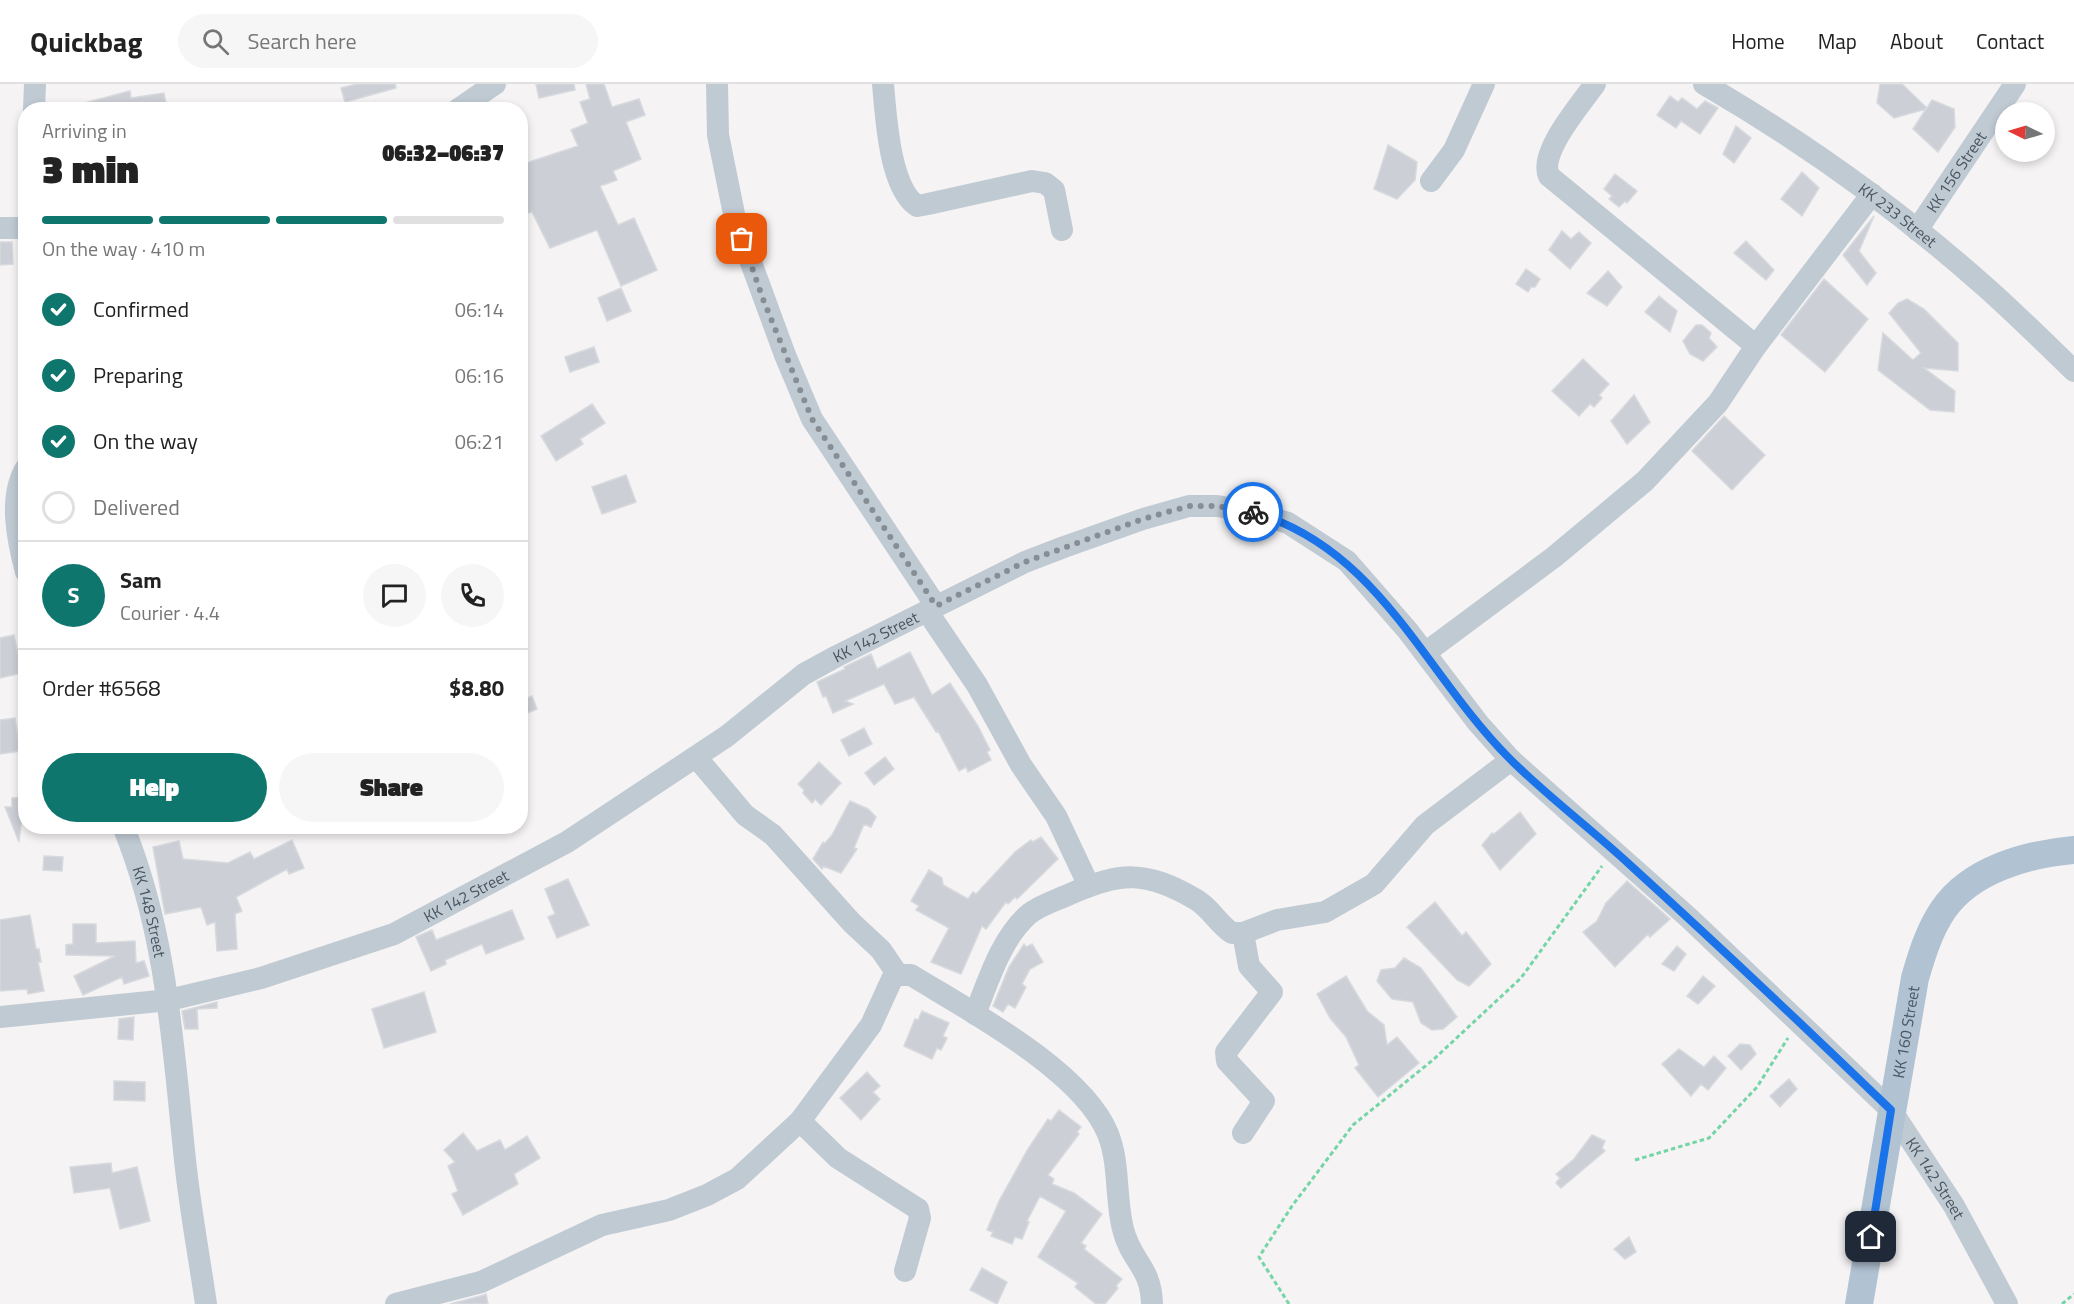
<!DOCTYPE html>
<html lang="en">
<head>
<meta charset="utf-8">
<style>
	body { margin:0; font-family:"Titillium Web",sans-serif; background:#f6f6f6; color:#222; height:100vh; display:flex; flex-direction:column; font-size:22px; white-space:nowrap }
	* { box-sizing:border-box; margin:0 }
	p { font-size:20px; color:#767676 }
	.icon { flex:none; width:33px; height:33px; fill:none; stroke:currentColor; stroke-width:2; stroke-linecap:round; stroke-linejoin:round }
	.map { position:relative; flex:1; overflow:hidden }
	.sheet { position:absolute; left:18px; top:18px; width:510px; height:732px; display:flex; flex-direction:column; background:#fff; border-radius:24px; box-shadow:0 3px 9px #0003 }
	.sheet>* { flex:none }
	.needle { width:39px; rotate:275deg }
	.buttons { position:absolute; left:1995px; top:18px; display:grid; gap:12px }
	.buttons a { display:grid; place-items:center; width:60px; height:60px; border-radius:50%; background:#fff; box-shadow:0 3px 9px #0003; font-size:30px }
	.pin { position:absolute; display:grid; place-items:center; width:51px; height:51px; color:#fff; margin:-26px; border-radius:12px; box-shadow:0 3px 9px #0006 }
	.courier { position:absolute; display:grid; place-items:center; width:60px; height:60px; margin:-30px; border:4px solid #1a73e8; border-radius:50%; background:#fff; color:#222; box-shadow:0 2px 8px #0007 }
	.summary em { font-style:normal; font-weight:800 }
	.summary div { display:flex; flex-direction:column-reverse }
	.summary { display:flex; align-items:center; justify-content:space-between; height:102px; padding:0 24px }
	h1 { font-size:39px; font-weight:800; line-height:45px }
	.bar { display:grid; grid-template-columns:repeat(4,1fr); gap:9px 6px; align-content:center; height:72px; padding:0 24px }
	.bar i { height:8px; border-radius:4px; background:#e0e0e0 }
	.bar .selected { background:#0f766e }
	.bar p { grid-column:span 4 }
	.line { display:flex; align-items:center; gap:15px; padding:0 24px; border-top:2px solid #e0e0e0 }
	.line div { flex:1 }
	.round { display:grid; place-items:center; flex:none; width:63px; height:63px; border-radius:32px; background:#f6f6f6 }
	ol { padding:0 24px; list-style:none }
	li { display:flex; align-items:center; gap:18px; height:66px }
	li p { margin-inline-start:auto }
	li .icon { padding:6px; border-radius:50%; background:#0f766e; color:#fff; stroke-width:4 }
	li:last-child { color:#767676 }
	li i { width:33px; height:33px; border:3px solid #e0e0e0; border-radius:50% }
	.cta { display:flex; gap:12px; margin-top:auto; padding:12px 24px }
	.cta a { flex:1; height:69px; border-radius:36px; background:#0f766e; color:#fff; font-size:24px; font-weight:800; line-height:69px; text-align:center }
	.cta a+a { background:#f6f6f6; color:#222 }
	header { display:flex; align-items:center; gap:36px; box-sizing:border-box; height:84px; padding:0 30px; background:#fff; border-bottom:2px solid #e0e0e0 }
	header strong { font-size:28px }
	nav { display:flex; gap:33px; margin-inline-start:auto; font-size:21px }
	.search { width:420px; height:54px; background:#f6f6f6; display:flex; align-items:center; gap:15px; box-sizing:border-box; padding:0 21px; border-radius:33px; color:#767676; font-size:22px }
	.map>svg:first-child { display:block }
	.building { fill:#cccfd5; stroke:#d6d9de; stroke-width:1.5 }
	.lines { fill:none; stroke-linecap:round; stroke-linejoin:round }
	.path { stroke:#74d5a7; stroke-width:3; stroke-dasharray:4.5 3; stroke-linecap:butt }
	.minor { stroke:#c0cad3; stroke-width:22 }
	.major { stroke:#b1c2d3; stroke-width:28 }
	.done { stroke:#858d95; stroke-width:6; stroke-dasharray:0 10.8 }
	.route { stroke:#1a73e8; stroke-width:8 }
	.labels { text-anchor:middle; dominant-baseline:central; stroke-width:5; stroke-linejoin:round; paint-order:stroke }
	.street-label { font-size:16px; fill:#485662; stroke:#fff }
</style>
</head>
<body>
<header>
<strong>Quickbag</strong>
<div class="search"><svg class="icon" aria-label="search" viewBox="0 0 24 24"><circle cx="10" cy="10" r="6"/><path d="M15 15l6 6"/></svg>Search here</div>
<nav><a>Home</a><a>Map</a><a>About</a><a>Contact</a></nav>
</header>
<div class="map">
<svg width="2074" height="1220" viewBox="0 0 2074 1220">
	<rect width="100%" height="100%" fill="#f5f3f3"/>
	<!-- building -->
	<path class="building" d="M357 0H395L396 4 345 18 341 4Z
		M536 0H574L575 6 539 14Z
		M586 0H604L612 23 639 15 645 31 626 38 641 75 613 87 617 96 600 102 618 141 634 134 657 186 621 202 597 146 550 164 532 128 520 131V81L578 62 571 46 588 39 580 18 590 15Z
		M1880 0H1902L1927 24 1932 16 1954 25 1955 43 1938 68 1913 45 1926 25 1894 34 1877 19Z
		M130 7 131 14 164 9 167 26H78L77 21Z
		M1670 12 1678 18 1682 14 1697 25 1705 17 1718 24 1700 50 1681 37 1676 44 1657 31Z
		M1736 42 1751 54 1734 79 1723 70Z
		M1388 61 1417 78 1415 96 1397 115 1374 105Z
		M1802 88 1819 104 1802 132 1781 115Z
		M1615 90 1637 107 1627 119 1625 117 1619 123 1609 115 1612 112 1604 105Z
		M1874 132 1859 167 1876 189 1867 201 1843 171Z
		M1562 147 1571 155 1579 148 1591 159 1570 185 1549 166Z
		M1746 157 1774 186 1766 196 1734 169Z
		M0 158H12L13 180 0 181Z
		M1526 185 1540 195 1535 203H1531L1528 208 1516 200Z
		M1608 187 1622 203 1607 222 1587 209Z
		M1824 195 1868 235 1825 288 1781 251Z
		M621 204 631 227 607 237 598 214Z
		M1659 212 1677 227 1670 248 1645 228Z
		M1907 215 1924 225 1958 259V287L1924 284 1955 307 1954 328 1930 326 1878 286 1883 249 1913 276 1921 269 1889 229 1898 219Z
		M1696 241H1702L1711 249 1709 254 1717 263 1703 277 1690 270 1683 257Z
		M594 263 599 278 570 288 565 273Z
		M1583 275 1609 300 1599 311 1602 314 1594 323 1590 320 1579 332 1552 307Z
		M1634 311 1650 338 1627 360 1611 337Z
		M592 320 605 339 580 355 583 360 556 377 541 352Z
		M1724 332 1765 371 1732 406 1692 367Z
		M626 391 636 418 602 430 592 403Z
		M14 551 22 589 0 594V554Z
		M910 568 932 611 950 599 978 642 990 666 987 668 991 676 968 688 966 683 959 687 938 647 936 648 914 613 895 620 884 600 845 617 853 620 833 629 826 612 823 613 817 598 845 585 844 583 871 570 877 585Z
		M532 612 537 625 520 632V617Z
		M15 634 20 667 0 670V636Z
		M864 644 872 660 849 672 841 656Z
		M885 673 894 685 874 701 865 689Z
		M819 678 841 699 821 721 815 715 812 719 803 709 804 706 798 700Z
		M26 713V732H22L19 758 5 723H12V714Z
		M850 717 868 725 876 733 871 743 864 740 854 764 857 765 841 789 823 782 822 785 813 775 823 758 825 759 832 751Z
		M1520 728 1536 750 1500 786 1482 761 1492 749 1494 750Z
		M1041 753 1058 775 1017 815 1015 813 1008 820 1006 818 986 845 982 842 961 890 931 878 949 844 916 826 919 822 911 817 929 786 942 794 943 801 968 815 973 808 976 810 1015 768 1031 756 1033 758Z
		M292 756 304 784 289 790 287 785 236 813 242 827 235 830 237 865 217 867 215 838 207 841 201 823 165 830 153 763 179 757 183 775 228 779 250 768 254 775Z
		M44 772 63 773 62 787 43 786Z
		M568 795 589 841 557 854 548 833 555 830 545 805Z
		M1627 797 1670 835 1650 853 1648 850 1615 883 1583 848 1597 837 1606 819Z
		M1435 818 1462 852 1466 848 1491 880 1469 902 1457 896 1407 843Z
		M512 826 524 855 486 870 482 860 445 876 446 880 431 887 416 853 432 846 436 856Z
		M30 831 36 865H39L41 878H38L44 907 28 910 27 905 0 907V836Z
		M73 840H96V859L135 857 136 879 144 877 149 892 124 900 122 893 83 911 74 892 115 872 66 871V861L73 860Z
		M1024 860 1026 863 1032 860 1043 878 1030 885 1022 900 1026 903 1015 924 1008 920 1003 928 993 922 1009 883Z
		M1677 862 1686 870 1674 887 1662 880Z
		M1404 874 1421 884 1457 933 1443 945 1432 946 1421 939 1413 918 1392 915 1377 897 1381 886 1395 884Z
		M1346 892 1367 927 1384 941 1387 961 1397 953 1419 979 1378 1013 1355 984 1359 981 1346 953 1330 934 1317 910Z
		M1703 892 1715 902 1698 920 1687 912Z
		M424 908 436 948 384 964 372 925Z
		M217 918V924L197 925 198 945H185L182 927Z
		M922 927 949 939 943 952 947 954 941 966 937 964 932 975 904 962 915 935 918 936Z
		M134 933 133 956 118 955 119 935Z
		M1740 960 1750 961 1756 970 1741 986 1728 972Z
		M1679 965 1704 983 1714 972 1726 984 1708 1006 1701 1000 1691 1012 1662 980Z
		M867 988 880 1002 873 1008 880 1015 861 1036 840 1014Z
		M1789 995 1797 1005 1780 1023 1770 1012Z
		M114 997 145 998V1017L114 1016Z
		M1059 1026 1081 1043 1077 1048 1079 1050 1048 1091 1054 1095 1052 1100 1074 1109 1102 1130 1081 1159 1086 1162 1084 1165 1122 1195 1116 1202 1118 1204 1105 1220H1096L1075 1203 1078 1199 1038 1173 1066 1127 1040 1112 1027 1137 1029 1138 1022 1155 1015 1153 1012 1160 991 1152 993 1148 987 1146 999 1117 1028 1065 1048 1035 1051 1037Z
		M463 1049 477 1067 500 1056 505 1066 527 1052 540 1074 514 1090 518 1100 463 1131 452 1110 458 1107 448 1082 455 1078 444 1066Z
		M1592 1051 1605 1057 1602 1064 1605 1067 1561 1104 1556 1099 1560 1094 1556 1090 1574 1075Z
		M111 1079 112 1089 137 1083 150 1137 120 1145 110 1104 74 1109 70 1083Z
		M1629 1153 1636 1168 1625 1175 1614 1165Z
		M982 1184 1007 1198 997 1220 970 1206Z
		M486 1210 488 1220H450L484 1211Z"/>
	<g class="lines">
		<!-- path -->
		<path class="path" d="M1635 1076 1709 1054 1757 1003 1788 954
			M1289 1220 1259 1173 1292 1122 1353 1041 1434 975 1521 894 1602 782
			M2062 1220 2074 1210"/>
		<!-- minor -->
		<g class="minor">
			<path d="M717 0 718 51 735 135 785 271 812 335 936 522"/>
			<path d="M883 0C886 31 889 103 917 122L928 120 1032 97 1045 99 1054 106 1062 146"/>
			<path d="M1595 0C1581 20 1538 69 1549 92L1756 262"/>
			<path id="s1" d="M1704 0C1802 57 1896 124 1981 199 2013 227 2043 257 2074 287"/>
			<path d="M34 26 35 0"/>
			<path d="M457 26 495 0"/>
			<path d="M1431 97 1454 66 1484 0"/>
			<path d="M0 144H26"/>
			<path id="s2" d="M1917 146 2015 0"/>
			<path d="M26 384C8 413 18 458 26 488"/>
			<path d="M927 527 977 601 1021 681 1056 732 1089 802"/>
			<path d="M1425 569 1554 473 1645 397 1718 319 1756 262 1872 110"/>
			<path d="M696 673 745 731 773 751 852 839 881 866 898 891"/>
			<path id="s3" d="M123 742C167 849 173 963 185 1076 190 1124 199 1172 206 1220"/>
			<path d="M1243 849 1249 882 1272 908 1226 968 1227 977 1264 1017 1243 1049"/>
			<path d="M975 930C988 898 1001 854 1029 830 1040 821 1057 816 1070 810 1121 788 1145 786 1195 815 1210 823 1218 840 1232 849H1243L1277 836 1325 828 1374 800 1425 741 1511 676"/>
			<path id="s4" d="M0 933 169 916 261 894 394 850 567 758 727 652 804 590 837 572 1025 478 1064 463 1143 435 1189 422H1217L1254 428 1288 439 1347 477 1408 547 1478 639 1511 676 1689 834 1891 1026 1954 1122 2007 1220"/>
			<path d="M800 1037 838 1074 918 1125 920 1134 905 1187"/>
			<path d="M396 1220 481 1198 602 1141 669 1126 707 1111 737 1095 800 1037 871 941 892 895 898 891H911C968 926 1083 987 1108 1050 1120 1080 1115 1114 1123 1145 1131 1178 1151 1182 1152 1220"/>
		</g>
		<!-- major -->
		<path class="major" id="s5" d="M1859 1220 1915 894C1922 870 1929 847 1943 826 1971 785 2028 770 2074 766"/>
	</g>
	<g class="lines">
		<!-- done -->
		<path class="done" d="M742 155 763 215 812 335 936 522 1025 478 1143 435 1189 422H1217L1253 428"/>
		<!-- route -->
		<path class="route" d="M1253 428C1380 465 1423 588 1510 675 1547 712 1590 744 1629 780 1718 861 1805 943 1891 1026L1871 1153"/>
	</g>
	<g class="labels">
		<!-- street labels -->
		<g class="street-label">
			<text stroke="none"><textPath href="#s2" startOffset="70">KK 156 Street</textPath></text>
			<text stroke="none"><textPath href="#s1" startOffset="234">KK 233 Street</textPath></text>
			<text stroke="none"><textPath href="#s4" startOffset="972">KK 142 Street</textPath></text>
			<text stroke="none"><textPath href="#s4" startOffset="486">KK 142 Street</textPath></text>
			<text stroke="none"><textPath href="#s3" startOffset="90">KK 148 Street</textPath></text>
			<text stroke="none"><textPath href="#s5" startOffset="276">KK 160 Street</textPath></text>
			<text stroke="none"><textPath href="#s4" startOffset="2340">KK 142 Street</textPath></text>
		</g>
	</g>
</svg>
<div class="buttons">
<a><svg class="needle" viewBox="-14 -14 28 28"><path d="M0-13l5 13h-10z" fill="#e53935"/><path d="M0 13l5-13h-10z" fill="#767676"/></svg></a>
</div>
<div class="pin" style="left:742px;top:155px;background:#ea580c"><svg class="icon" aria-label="bag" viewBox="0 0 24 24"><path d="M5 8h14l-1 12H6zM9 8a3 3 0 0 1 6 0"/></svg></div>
<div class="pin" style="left:1871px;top:1153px;background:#1f2937"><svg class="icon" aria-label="home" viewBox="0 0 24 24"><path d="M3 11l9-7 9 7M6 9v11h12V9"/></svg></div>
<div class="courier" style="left:1253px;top:428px"><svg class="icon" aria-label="bike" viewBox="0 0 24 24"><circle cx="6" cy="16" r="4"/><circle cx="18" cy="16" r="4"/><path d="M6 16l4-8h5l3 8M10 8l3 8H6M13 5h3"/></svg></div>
<section class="sheet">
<div class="summary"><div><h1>3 min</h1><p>Arriving in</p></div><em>06:32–06:37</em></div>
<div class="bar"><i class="selected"></i><i class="selected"></i><i class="selected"></i><i></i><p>On the way · 410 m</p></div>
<ol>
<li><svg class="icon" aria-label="check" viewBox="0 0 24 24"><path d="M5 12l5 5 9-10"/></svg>Confirmed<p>06:14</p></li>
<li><svg class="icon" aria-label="check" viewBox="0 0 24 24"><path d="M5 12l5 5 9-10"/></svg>Preparing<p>06:16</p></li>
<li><svg class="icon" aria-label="check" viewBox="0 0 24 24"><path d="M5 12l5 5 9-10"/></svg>On the way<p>06:21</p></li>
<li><i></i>Delivered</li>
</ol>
<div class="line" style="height:108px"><b class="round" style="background:#0f766e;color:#fff">S</b><div><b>Sam</b><p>Courier · 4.4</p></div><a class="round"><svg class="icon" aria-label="chat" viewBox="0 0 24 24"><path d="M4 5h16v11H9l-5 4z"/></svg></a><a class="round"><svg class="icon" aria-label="phone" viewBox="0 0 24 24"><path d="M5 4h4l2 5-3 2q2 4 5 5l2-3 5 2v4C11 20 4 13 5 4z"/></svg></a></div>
<div class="line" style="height:78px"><div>Order #6568</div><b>$8.80</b></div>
<div class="cta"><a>Help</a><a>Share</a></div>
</section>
</div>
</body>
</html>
